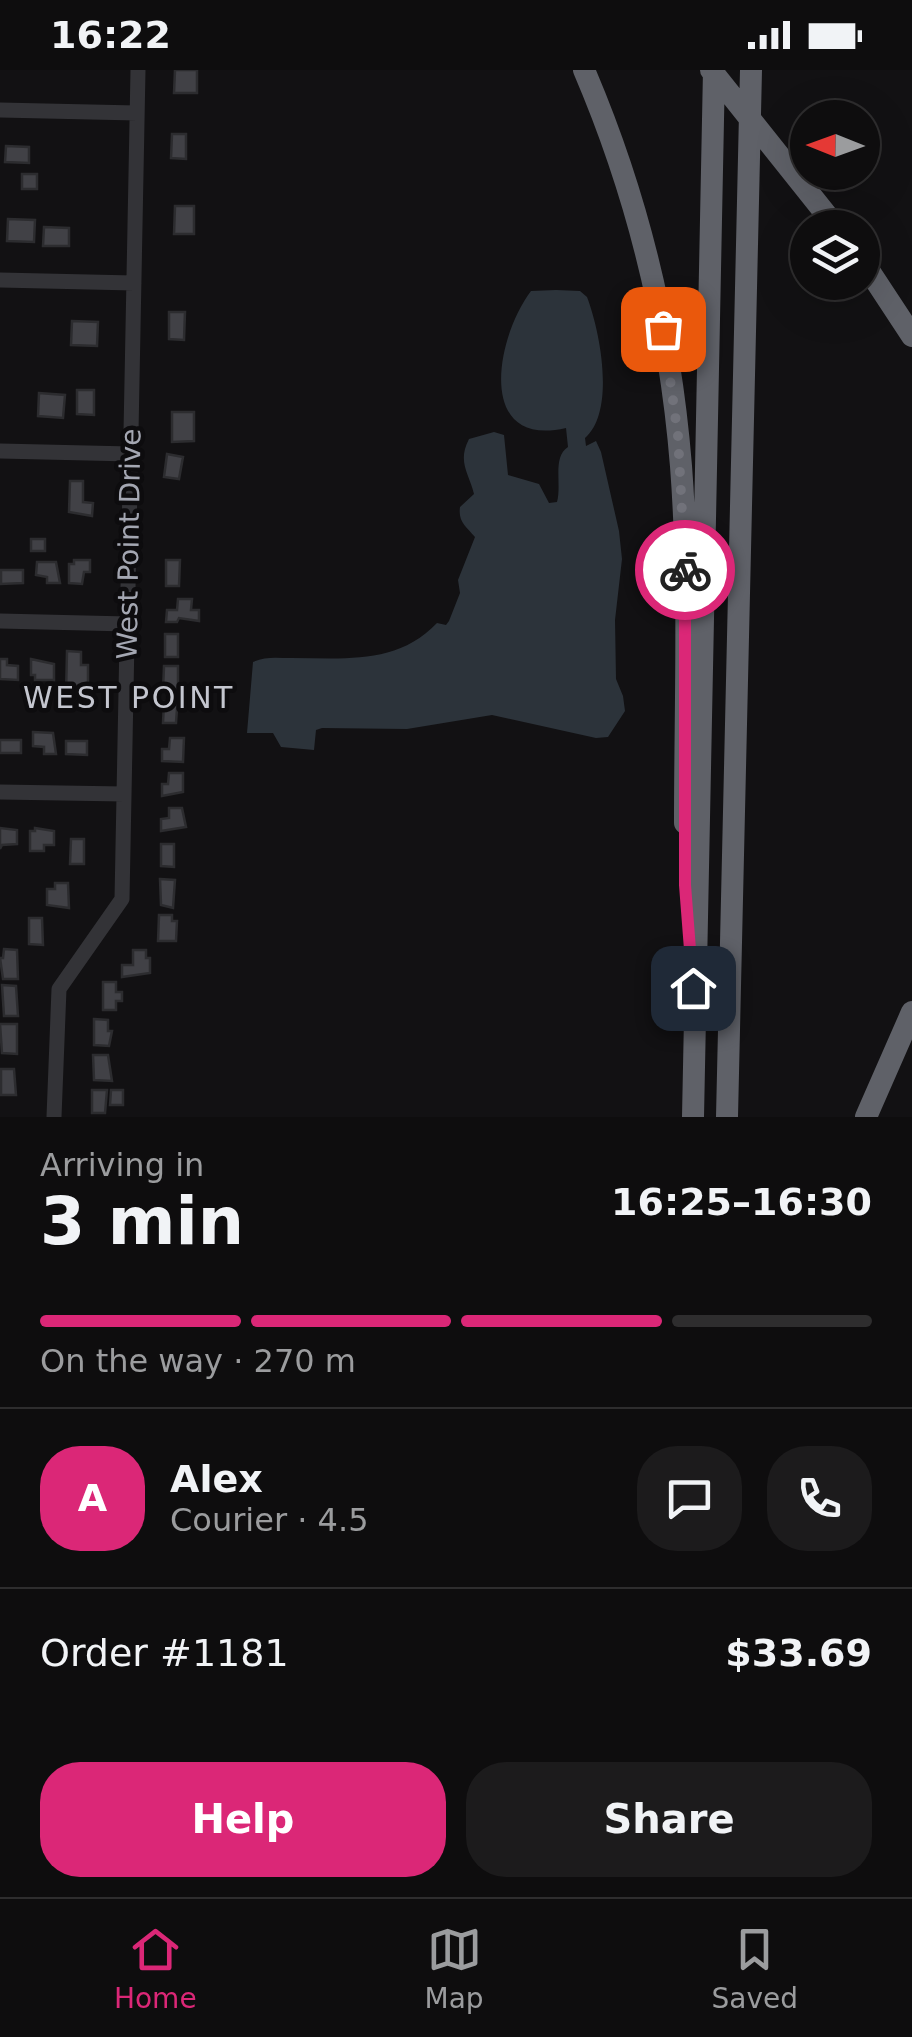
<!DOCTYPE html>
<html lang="en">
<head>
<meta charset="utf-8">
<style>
	body { margin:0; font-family:"DejaVu Sans",sans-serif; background:#1c1b1c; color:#f1f3f6; height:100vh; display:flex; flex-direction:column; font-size:38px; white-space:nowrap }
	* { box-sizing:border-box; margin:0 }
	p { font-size:32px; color:#9b9c9e }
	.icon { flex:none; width:55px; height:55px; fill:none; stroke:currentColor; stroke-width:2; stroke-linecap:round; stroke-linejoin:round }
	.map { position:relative; height:1047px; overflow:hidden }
	.drawer { display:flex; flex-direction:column; background:#0e0d0e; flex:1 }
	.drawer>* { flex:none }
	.needle { width:65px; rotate:271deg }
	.controls { position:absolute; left:790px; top:30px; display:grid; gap:20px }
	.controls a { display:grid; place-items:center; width:90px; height:90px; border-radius:50%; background:#0e0d0e; box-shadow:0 10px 40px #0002,0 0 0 2px #2e2d2e; font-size:50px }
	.pin { position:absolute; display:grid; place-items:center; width:85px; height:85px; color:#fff; margin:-42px; border-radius:20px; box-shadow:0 5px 15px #0006 }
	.courier { position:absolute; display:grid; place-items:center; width:100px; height:100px; margin:-50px; border:8px solid #db2777; border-radius:50%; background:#fff; color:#222; box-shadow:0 2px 12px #0007 }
	.overview em { font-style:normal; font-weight:700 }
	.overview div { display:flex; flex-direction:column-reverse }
	.overview { display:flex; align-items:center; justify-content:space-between; height:170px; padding:0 40px }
	h1 { font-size:65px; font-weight:700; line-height:75px }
	.bar { display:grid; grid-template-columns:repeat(4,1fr); gap:15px 10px; align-content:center; height:120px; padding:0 40px }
	.bar i { height:12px; border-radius:8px; background:#2e2d2e }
	.bar .on { background:#db2777 }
	.bar p { grid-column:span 4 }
	.line { display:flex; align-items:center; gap:25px; padding:0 40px; border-top:2px solid #2e2d2e }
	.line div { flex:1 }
	.round { display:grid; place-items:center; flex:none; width:105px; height:105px; border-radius:40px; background:#1c1b1c }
	.button { display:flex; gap:20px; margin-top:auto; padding:20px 40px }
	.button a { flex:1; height:115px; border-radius:40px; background:#db2777; color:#fff; font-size:40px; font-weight:700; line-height:115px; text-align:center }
	.button a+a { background:#1c1b1c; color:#f1f3f6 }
	.status { display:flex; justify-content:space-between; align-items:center; height:70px; padding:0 50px; background:#0e0d0e; direction:ltr }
	.status svg { height:28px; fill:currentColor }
	.tabs { display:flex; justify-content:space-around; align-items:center; height:140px; border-top:2px solid #2e2d2e; background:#0e0d0e; font-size:28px; color:#9b9c9e }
	.tabs a { display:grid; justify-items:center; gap:5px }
	.tabs .on { color:#db2777 }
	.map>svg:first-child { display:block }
	.water { fill:#2c333a }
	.building { fill:#414146; stroke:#2c2c2f; stroke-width:2.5 }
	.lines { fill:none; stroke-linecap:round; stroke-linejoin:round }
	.minor { stroke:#333337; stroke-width:15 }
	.highway { stroke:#5f6168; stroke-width:22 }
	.done { stroke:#71727a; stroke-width:10; stroke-dasharray:0 18 }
	.route { stroke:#db2777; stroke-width:12 }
	.labels { text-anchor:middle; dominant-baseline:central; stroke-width:9; stroke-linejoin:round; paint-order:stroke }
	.street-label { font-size:28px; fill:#a4a7b2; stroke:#0d0c0e }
	.neighbourhood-label { font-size:30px; letter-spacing:2.5px; fill:#c4c6cf; stroke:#0d0c0e }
</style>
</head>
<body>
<div class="status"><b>16:22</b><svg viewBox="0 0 49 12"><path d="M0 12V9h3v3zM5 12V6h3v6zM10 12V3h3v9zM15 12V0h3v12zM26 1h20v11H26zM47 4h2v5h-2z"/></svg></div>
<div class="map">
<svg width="912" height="1047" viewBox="0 0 912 1047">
	<rect width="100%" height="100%" fill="#121113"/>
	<!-- water -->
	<path class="water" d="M556 220 580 221 587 227C600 261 616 341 585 368L586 376 596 371 601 382 619 461 622 489 615 550 616 609 623 626 625 641 608 667 596 668 492 645 407 659 322 658 316 660 314 680 281 677 273 663H247L253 592C265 586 278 588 291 588 345 588 397 595 437 553L446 555 449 551 460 523 458 510 475 467C466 456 458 452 460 437L474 424C469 403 457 392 469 369L494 362 504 365 508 405 539 414 549 433 557 432C562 414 552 387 568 377L566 358C475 379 496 267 531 221Z"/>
	<!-- building -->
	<path class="building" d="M175 0H197V23H174Z
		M172 64H186V89L171 88Z
		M6 76 29 77V93L5 92Z
		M22 104H37V119H22Z
		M175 136H194V164H174Z
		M8 149 35 150 34 172 7 171Z
		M44 157 69 158V176H43Z
		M169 242H185L184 270 169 269Z
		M72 251 98 252 97 276 71 275Z
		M77 320H94V345L77 344Z
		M39 323 65 325 63 348 38 346Z
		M172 342H194V371L172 372Z
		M167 384 183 387 179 409 164 407Z
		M70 411H83V432L93 433 92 446 69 442Z
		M31 469H45V481H31Z
		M74 490H90V502H84L82 514 69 513V494H74Z
		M166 490H180L179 516H166Z
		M37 492H56L60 513H47V507L36 505Z
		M1 500H23V513L1 514Z
		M178 529H192L191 540H199V551L179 548 177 552H166L167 540H177Z
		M165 564H178V587H165Z
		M67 581 81 582V595H88V626H66L63 629 66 625Z
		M0 589H7V595L18 596V610L0 609Z
		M31 589 54 594V610H35V605H31Z
		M164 596H178V613H181L177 621H163Z
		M164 632H181V639H177L176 653H163Z
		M33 662 53 663 56 684H44V677L33 676Z
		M170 668H184L183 692 162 691V679H169Z
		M0 670H21V683H0Z
		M66 671H87V685L66 684Z
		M169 703H183V722L162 726V714H168Z
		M169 738H182L186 757 161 761V749L169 748Z
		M0 758 17 760V774L2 775 0 779Z
		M35 758 54 761V775H44V781H30V761H35Z
		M71 769H84V794H70Z
		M161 774H174V797L161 796Z
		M160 809 175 810 173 838 161 835Z
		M55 813H68L69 838 47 835V819H55Z
		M159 845H172V851H177L176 871H158Z
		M29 848H42L43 875 29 874Z
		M4 879 17 880 18 909H3L0 888H3Z
		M133 880H146V888H150V903L122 907V895H133Z
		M103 912H116V922H122V931H116V940H103Z
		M2 915 16 916 18 946H4Z
		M94 949 108 950V961H112L109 976 94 975Z
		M0 954H17V984L2 983Z
		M93 985H108L112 1011 94 1010Z
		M1 999H14L16 1025H1Z
		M92 1020H107L105 1043H92Z
		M111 1020H123V1035H110Z"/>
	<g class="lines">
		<!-- minor -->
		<path class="minor" d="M0 40 137 43
			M0 210 134 213
			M0 381 131 384
			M0 551 128 554
			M0 722 124 724
			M54 1047 59 919 122 829 138 0"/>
		<!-- highway -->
		<path class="highway" d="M584 0C638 126 670 259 681 396 690 514 685 634 685 753
			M711 0 837 158
			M862 190 912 266
			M693 1047 714 0
			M727 1047 751 0
			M866 1047 912 942"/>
	</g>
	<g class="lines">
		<!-- done -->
		<path class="done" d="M663 259 678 366 685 500"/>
		<!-- route -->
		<path class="route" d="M685 500V815L693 918"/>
	</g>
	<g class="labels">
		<!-- street labels -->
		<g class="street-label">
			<text transform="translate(129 474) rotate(-89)">West Point Drive</text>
		</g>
		<!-- neighbourhood labels -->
		<g class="neighbourhood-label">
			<text x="129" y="627">WEST POINT</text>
		</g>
	</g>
</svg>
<div class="controls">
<a><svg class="needle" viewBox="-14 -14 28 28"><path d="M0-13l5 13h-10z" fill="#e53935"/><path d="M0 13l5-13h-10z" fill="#9b9c9e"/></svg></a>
<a><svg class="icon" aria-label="layers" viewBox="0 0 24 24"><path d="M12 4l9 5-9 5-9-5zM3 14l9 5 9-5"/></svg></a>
</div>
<div class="pin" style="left:663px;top:259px;background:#ea580c"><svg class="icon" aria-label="bag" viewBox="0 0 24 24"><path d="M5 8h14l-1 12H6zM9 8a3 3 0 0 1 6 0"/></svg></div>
<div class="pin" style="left:693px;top:918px;background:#1f2937"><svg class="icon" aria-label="home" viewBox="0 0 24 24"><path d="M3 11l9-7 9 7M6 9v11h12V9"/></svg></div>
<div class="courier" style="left:685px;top:500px"><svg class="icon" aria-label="bike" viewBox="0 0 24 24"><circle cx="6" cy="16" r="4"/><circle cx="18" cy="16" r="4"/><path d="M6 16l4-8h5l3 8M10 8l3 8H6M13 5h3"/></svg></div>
</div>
<section class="drawer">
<div class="overview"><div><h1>3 min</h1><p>Arriving in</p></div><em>16:25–16:30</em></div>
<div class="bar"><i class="on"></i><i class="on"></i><i class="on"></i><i></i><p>On the way · 270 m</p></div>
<div class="line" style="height:180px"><b class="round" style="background:#db2777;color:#fff">A</b><div><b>Alex</b><p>Courier · 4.5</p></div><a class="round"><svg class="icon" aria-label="chat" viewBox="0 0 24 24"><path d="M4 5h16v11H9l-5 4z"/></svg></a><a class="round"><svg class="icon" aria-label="phone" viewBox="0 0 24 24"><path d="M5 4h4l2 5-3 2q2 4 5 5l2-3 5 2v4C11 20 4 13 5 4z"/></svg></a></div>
<div class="line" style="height:130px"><div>Order #1181</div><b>$33.69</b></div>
<div class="button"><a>Help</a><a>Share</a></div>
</section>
<nav class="tabs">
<a class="on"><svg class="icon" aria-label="home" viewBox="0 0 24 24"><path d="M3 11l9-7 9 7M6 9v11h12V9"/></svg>Home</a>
<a><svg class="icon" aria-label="map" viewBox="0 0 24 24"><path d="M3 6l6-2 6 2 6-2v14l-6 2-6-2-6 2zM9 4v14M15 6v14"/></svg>Map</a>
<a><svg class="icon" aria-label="saved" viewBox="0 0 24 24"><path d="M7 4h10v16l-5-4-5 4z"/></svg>Saved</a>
</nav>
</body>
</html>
